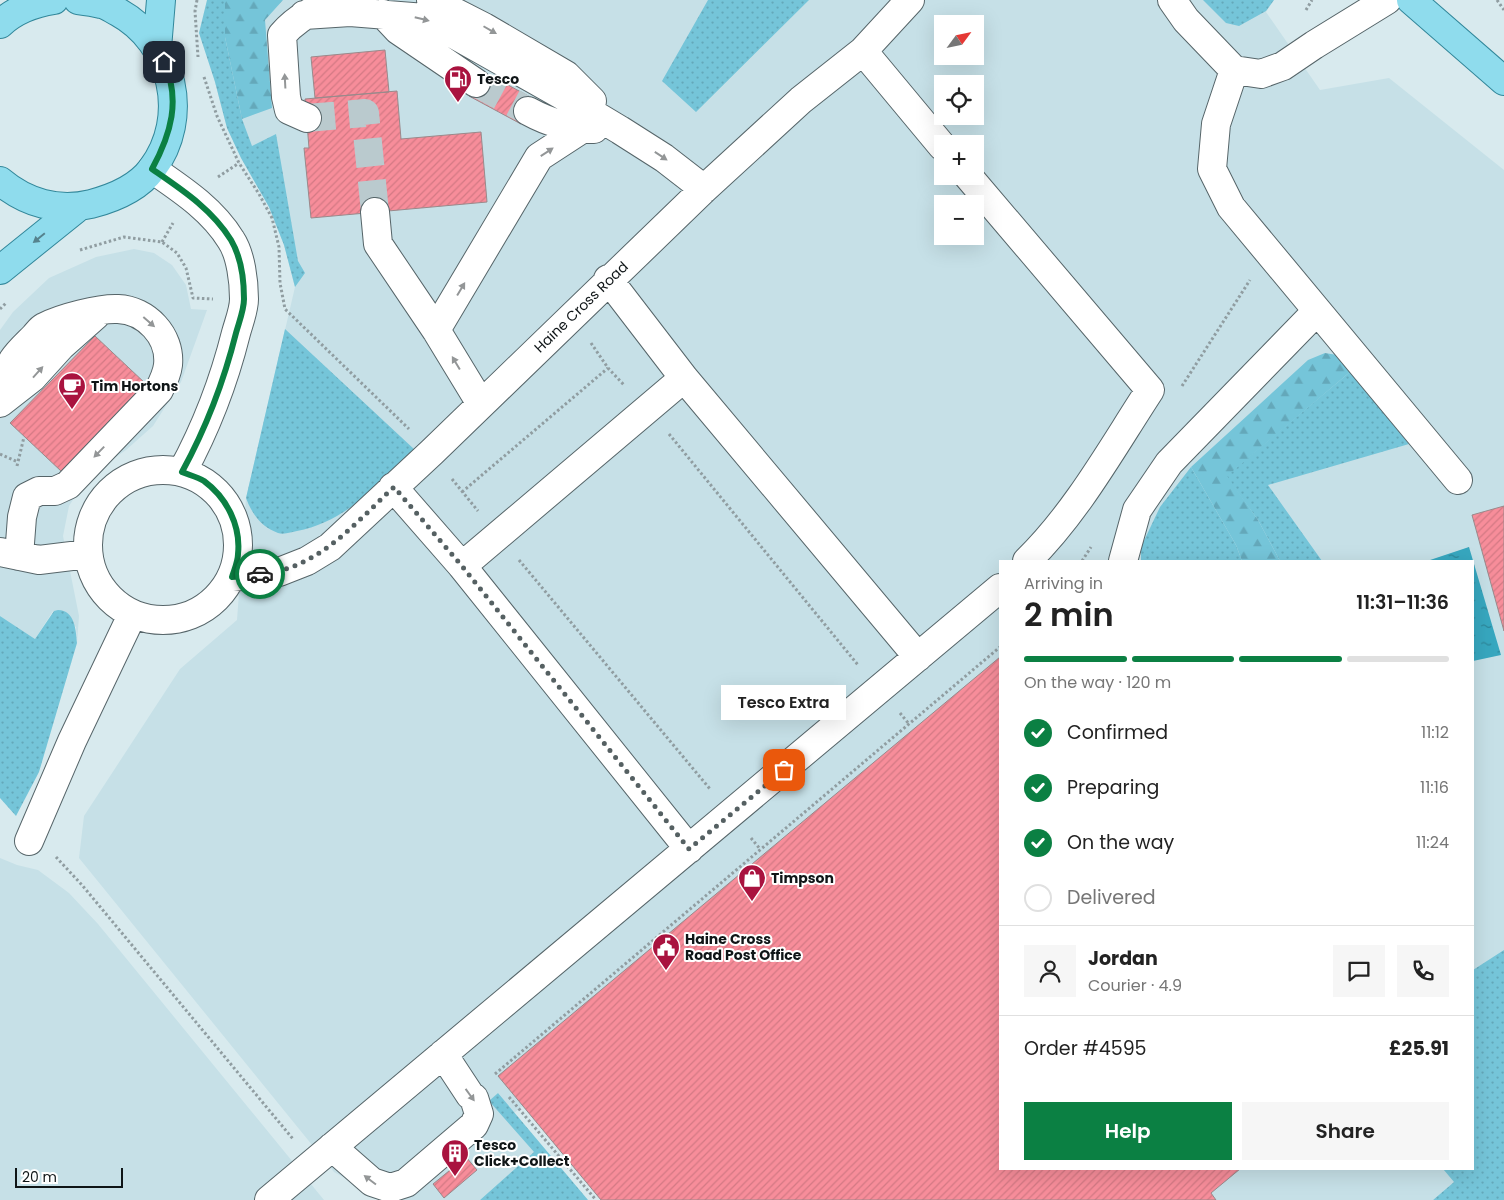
<!DOCTYPE html>
<html lang="en">
<head>
<meta charset="utf-8">
<style>
	body { margin:0; font-family:Poppins,sans-serif; background:#f6f6f6; color:#222; height:100vh; display:flex; flex-direction:column; font-size:19px; white-space:nowrap }
	* { box-sizing:border-box; margin:0 }
	p { font-size:16px; color:#767676 }
	.icon { flex:none; width:28px; height:28px; fill:none; stroke:currentColor; stroke-width:2; stroke-linecap:round; stroke-linejoin:round }
	.map { position:relative; flex:1; overflow:hidden }
	.sheet { position:absolute; left:999px; top:560px; width:475px; height:610px; display:flex; flex-direction:column; background:#fff; border-radius:0px; box-shadow:0 5px 20px #0002 }
	.sheet>* { flex:none }
	.needle { width:32px; rotate:57deg }
	.controls { position:absolute; left:934px; top:15px; display:grid; gap:10px }
	.controls a { display:grid; place-items:center; width:50px; height:50px; border-radius:0px; background:#fff; box-shadow:0 5px 20px #0002; font-size:25px }
	.scale { position:absolute; left:15px; bottom:12px; width:108px; box-sizing:border-box; padding-left:5px; border:2px solid #0f1517; border-top:0; font-size:14px; line-height:18px; white-space:nowrap; color:#0f1517; -webkit-text-stroke:4px #fff; paint-order:stroke }
	.pin { position:absolute; display:grid; place-items:center; width:42px; height:42px; color:#fff; margin:-21px; border-radius:10px; box-shadow:0 2px 8px #0006 }
	.courier { position:absolute; display:grid; place-items:center; width:50px; height:50px; margin:-25px; border:4px solid #0b8043; border-radius:50%; background:#fff; color:#222; box-shadow:0 1px 6px #0007 }
	.bubble { position:absolute; height:35px; border-radius:0px; background:#fff; box-shadow:0 5px 20px #0002; font-size:16px; font-weight:600; line-height:35px; text-align:center }
	.overview em { font-style:normal; font-weight:600 }
	.overview div { display:flex; flex-direction:column-reverse }
	.overview { display:flex; align-items:center; justify-content:space-between; height:85px; padding:0 25px }
	h1 { font-size:32px; font-weight:600; line-height:38px }
	.bar { display:grid; grid-template-columns:repeat(4,1fr); gap:8px 5px; align-content:center; height:60px; padding:0 25px }
	.bar i { height:6px; border-radius:4px; background:#e0e0e0 }
	.bar .selected { background:#0b8043 }
	.bar p { grid-column:span 4 }
	.line { display:flex; align-items:center; gap:12px; padding:0 25px; border-top:1px solid #e0e0e0 }
	.line div { flex:1 }
	.round { display:grid; place-items:center; flex:none; width:52px; height:52px; border-radius:0px; background:#f6f6f6 }
	ol { padding:0 25px; list-style:none }
	li { display:flex; align-items:center; gap:15px; height:55px }
	li p { margin-inline-start:auto }
	li .icon { padding:5px; border-radius:50%; background:#0b8043; color:#fff; stroke-width:4 }
	li:last-child { color:#767676 }
	li i { width:28px; height:28px; border:2px solid #e0e0e0; border-radius:50% }
	.cta { display:flex; gap:10px; margin-top:auto; padding:10px 25px }
	.cta a { flex:1; height:58px; border-radius:0px; background:#0b8043; color:#fff; font-size:20px; font-weight:600; line-height:58px; text-align:center }
	.cta a+a { background:#f6f6f6; color:#222 }
	.map>svg:first-child { display:block }
	.built { fill:#c6e0e7; fill-rule:evenodd }
	.grass { fill:url(#grass-dots) }
	.forest { fill:url(#forest-firs) }
	.water { fill:url(#water-ripples) }
	.building { fill:url(#building-hatch); stroke:#9a898b }
	.lines { fill:none; stroke-linecap:round; stroke-linejoin:round }
	.minor-tunnel { stroke:#bacace; stroke-width:28; stroke-dasharray:28 14; stroke-linecap:butt }
	.minor-casing { stroke:#566569; stroke-width:30 }
	.major-casing { stroke:#32879a; stroke-width:30 }
	.path { stroke:#909da1; stroke-width:3; stroke-dasharray:2.5 2.5; stroke-linecap:butt }
	.minor { stroke:#fff; stroke-width:28 }
	.major { stroke:#8fdced; stroke-width:28 }
	.oneway { fill:#939697 }
	.oneway2 { fill:#55828d }
	.done { stroke:#556062; stroke-width:5; stroke-dasharray:0 9 }
	.route { stroke:#0b8043; stroke-width:6 }
	.labels { text-anchor:middle; dominant-baseline:central; stroke-width:4; stroke-linejoin:round; paint-order:stroke }
	.poi-label { font-size:14px; font-weight:bold; fill:#0f1517; stroke:#fff; text-anchor:start }
	.street-label { font-size:14px; fill:#0f1517; stroke:#fff }
</style>
</head>
<body>
<div class="map">
<svg width="1504" height="1200" viewBox="0 0 1504 1200">
	<defs>
		<pattern id="grass-dots" width="8" height="8" patternUnits="userSpaceOnUse" patternTransform="scale(1.25)"><rect width="8" height="8" fill="#75c5d9"/><path d="M2 2h.1M6 6h.1" fill="none" stroke="#64a8ba" stroke-width="1.8" stroke-linecap="round"/></pattern>
		<pattern id="forest-firs" width="22" height="20" patternUnits="userSpaceOnUse" patternTransform="scale(1.25)"><rect width="22" height="20" fill="#75c5d9"/><path d="M5 1l3.5 6h-7zM16 11l3.5 6h-7z" fill="#64a8ba"/></pattern>
		<pattern id="water-ripples" width="26" height="14" patternUnits="userSpaceOnUse" patternTransform="scale(1.25)"><rect width="26" height="14" fill="#37a7bf"/><path d="M2 4q2-2 4 0t4 0M15 11q2-2 4 0t4 0" fill="none" stroke="#2d879a"/></pattern>
		<pattern id="building-hatch" width="6" height="6" patternUnits="userSpaceOnUse" patternTransform="scale(1.25)"><rect width="6" height="6" fill="#f78d9a"/><path d="M-1 1l2-2M0 6l6-6M5 7l2-2" fill="none" stroke="#d37984"/></pattern>
	</defs>
	<rect width="100%" height="100%" fill="#d8eaee"/>
	<!-- built -->
	<path class="built" d="M207 0H1274L1266 12 1320 90 1389 78 1504 170V980L1473 992 1472 561H1000V1169H1443L1454 1182 1433 1200H601L523 1106 514 1113 498 1093 490 1101 534 1152 480 1200H379L373 1193 334 1172 79 858 84 816 180 669 237 620 246 498 295 287 284 245 269 207 241 158 227 128 215 82ZM942 24H975V56H942ZM942 84H975V116H942ZM942 144H975V176H942ZM942 204H975V236H942Z
		M134 249 154 253 172 265 186 285 191 309 207 310 181 382 153 426 126 450 88 476 69 506 63 536 79 616 77 643 76 627 53 611 35 639 0 616V330L13 312 49 278 96 257Z
		M0 858 17 865 38 870 69 893 98 924 324 1200H0Z"/>
	<!-- grass -->
	<path class="grass" d="M207 0H225V37L242 119 252 146 276 134 298 261 305 273 295 287 284 245 269 207 241 158 227 128 215 82 199 33Z
		M708 0H809L696 112 662 81Z
		M1203 0H1274L1266 11 1239 26 1226 23Z
		M285 329 415 450C381 483 345 522 297 531 292 532 284 535 278 533 261 527 252 514 246 498Z
		M1350 372 1409 444 1268 485 1322 561H1280L1258 520 1226 476Z
		M1191 467 1236 545 1242 561H1141V547L1160 507Z
		M58 610C75 610 76 631 77 643L39 772 16 816 0 798V616L35 639 54 611Z
		M1504 950V1200H1433L1454 1182 1443 1169H1472L1473 970Z
		M498 1093 588 1200H480L534 1152 489 1101Z"/>
	<!-- forest -->
	<path class="forest" d="M225 0H283L265 20 272 108 242 119 225 37Z
		M1325 353 1337 355 1350 372 1227 476 1258 520 1280 561H1242L1236 545 1191 467 1308 360Z"/>
	<!-- water -->
	<path class="water" d="M1469 547 1501 655 1473 661 1472 561H1427Z"/>
	<!-- building -->
	<path class="building" d="M385 50 389 92 315 98 311 57Z
		M482 71 534 99 521 124 469 96Z
		M397 91 401 139 481 132 487 202 311 218 304 148H309L305 99Z
		M95 336 146 384 62 472 10 423Z
		M1504 506V631L1472 515Z
		M1000 657V1169H1240L1211 1193 1216 1200H601L498 1076Z
		M466 1157 477 1170 444 1198 433 1184Z"/>
	<g class="lines">
		<!-- minor-tunnel -->
		<path class="minor-tunnel" d="M476 83 528 111
			M307 118 365 113 375 212"/>
		<!-- minor casing -->
		<g class="minor-casing">
			<path id="minor" d="M431 0 484 27 566 75 592 101
				M1172 0 1186 20 1234 70 1261 74 1283 66 1314 45 1387 0
				M383 14 398 30 476 83
				M304 15 350 12 425 18 560 94 620 130 664 158 704 189
				M863 51 942 146
				M1234 70 1216 124 1212 169 1231 207 1458 480
				M528 111C548 122 571 129 594 129
				M307 118 289 110 286 97 282 35C293 22 305 14 321 7
				M152 169C181 189 212 209 231 240 241 255 244 282 244 299 244 310 239 322 236 333 224 381 206 428 182 472
				M968 176 1150 390C1112 448 1077 512 1027 561
				M375 212 378 244 436 330 481 404
				M608 279 684 378 918 657
				M436 330 539 157 582 129
				M0 387C4 378 8 369 13 360 18 352 27 344 34 337 37 334 40 329 44 327 61 318 100 308 118 309 146 310 171 336 168 365 167 374 163 382 159 390L68 485 55 491H39L27 497 22 517 19 556
				M0 403 32 378 61 346 96 315
				M88 545a75 75 0 1 1 150 0a75 75 0 1 1-150 0Z
				M393 487 462 566 689 849
				M0 552 39 560 88 554
				M1123 561 1137 510 1169 463 1317 311
				M462 566 684 378
				M232 577 279 572 307 561 330 547 432 452 704 189 801 100 863 51 910 0
				M29 841 72 741 132 615
				M332 1147 372 1182 390 1188 406 1183 474 1125 479 1114 474 1098 470 1095 443 1054
				M269 1200 1000 588"/>
		</g>
		<!-- major casing -->
		<g class="major-casing">
			<path id="major" d="M1411 0 1504 81
				M0 24C15 10 34 3 54 0
				M157 48 161 0
				M0 181C26 203 58 212 91 204 114 198 138 188 152 169 191 117 173 42 118 12 112 9 107 5 101 4 94 2 86 1 78 0
				M0 270 77 208"/>
		</g>
		<!-- path -->
		<path class="path" d="M197 0 195 11 198 57
			M1497 0 1504 10
			M1306 10 1312 0
			M204 77 217 116 239 163 259 194 272 218 279 247 280 283 285 309 409 429
			M218 177 239 163
			M162 242 173 223
			M80 250 124 237 162 242 177 253 186 268 193 298 213 299
			M0 309 7 302
			M591 343 608 368 624 385
			M1182 386 1250 280
			M669 434 858 665
			M0 454 18 462
			M17 466 24 437
			M452 479 478 511
			M462 492 608 368
			M519 560 710 789
			M1082 561 1091 547
			M900 713 909 724
			M751 838 760 849
			M56 857 82 885 293 1139
			M495 1074 1000 647
			M509 1097 596 1200"/>
		<!-- minor -->
		<use href="#minor" class="minor"/>
		<!-- major -->
		<use href="#major" class="major"/>
	</g>
	<!-- one-way arrows -->
	<defs><path id="oneway-solid" d="M-6-.8H1V-3.2L6.5 0L1 3.2V.8H-6Z" transform="scale(1.25)"/></defs>
	<g class="oneway">
		<use href="#oneway-solid" transform="translate(422 19) rotate(14)"/>
		<use href="#oneway-solid" transform="translate(490 30) rotate(30)"/>
		<use href="#oneway-solid" transform="translate(285 81) rotate(-93)"/>
		<use href="#oneway-solid" transform="translate(547 152) rotate(-33)"/>
		<use href="#oneway-solid" transform="translate(661 156) rotate(34)"/>
		<use href="#oneway-solid" transform="translate(461 289) rotate(-59)"/>
		<use href="#oneway-solid" transform="translate(149 322) rotate(41)"/>
		<use href="#oneway-solid" transform="translate(456 363) rotate(-121)"/>
		<use href="#oneway-solid" transform="translate(38 372) rotate(-48)"/>
		<use href="#oneway-solid" transform="translate(99 452) rotate(134)"/>
		<use href="#oneway-solid" transform="translate(470 1095) rotate(54)"/>
		<use href="#oneway-solid" transform="translate(370 1180) rotate(-143)"/>
	</g>
	<use class="oneway2" href="#oneway-solid" transform="translate(39 238) rotate(141)"/>
	<g class="lines">
		<!-- done -->
		<path class="done" d="M260 574C318 569 353 525 394 487L462 566 689 849 784 770"/>
		<!-- route -->
		<path class="route" d="M164 62C181 100 171 134 152 169 181 189 212 209 231 240 241 257 244 280 244 299 244 310 239 322 236 333 224 381 206 428 182 472 189 475 197 477 204 481 227 498 241 526 238 554 238 562 234 570 232 577L260 574"/>
	</g>
	<!-- icons -->
	<defs>
		<g id="fuel-pin" transform="scale(1.4375)"><path d="M0 17L-7.5 6A9.5 9.5 0 1 1 7.5 6Z" fill="#a9133f" stroke="#fff"/><path d="M-5.5-6h7V0h2V4h1.3V-2.5L3-4.5l.8-.8L6-3V5H2.5V1h-1V6h-7ZM-4.2-4.7v3.2H.2V-4.7Z" fill="#fff"/></g>
		<g id="cafe-pin" transform="scale(1.4375)"><path d="M0 17L-7.5 6A9.5 9.5 0 1 1 7.5 6Z" fill="#a9133f" stroke="#fff"/><path d="M-5.5-4.5H6V0H3Q3 3.5 0 3.5H-2.5Q-5.5 3.5-5.5 0ZM3-3.2v2h1.7v-2ZM-6 4.5H4V6H-6Z" fill="#fff"/></g>
		<g id="shop-pin" transform="scale(1.4375)"><path d="M0 17L-7.5 6A9.5 9.5 0 1 1 7.5 6Z" fill="#a9133f" stroke="#fff"/><path d="M-5-2.5h2.3a2.7 3.5 0 0 1 5.4 0H5L5.5 6h-11ZM-1.5-2.5h3a1.5 2.3 0 0 0-3 0Z" fill="#fff"/></g>
		<g id="civic-pin" transform="scale(1.4375)"><path d="M0 17L-7.5 6A9.5 9.5 0 1 1 7.5 6Z" fill="#a9133f" stroke="#fff"/><path d="M-.6-6.5H3V-4.5H.6V-3L4-1V1h2V6H-6V1h2V-1L-.6-3ZM-1.2 2.5V6h2.4V2.5Z" fill="#fff"/></g>
		<g id="building-pin" transform="scale(1.4375)"><path d="M0 17L-7.5 6A9.5 9.5 0 1 1 7.5 6Z" fill="#a9133f" stroke="#fff"/><path d="M-4-6H4V6H1V3H-1V6H-4ZM-2.5-4.3h1.7v1.8h-1.7ZM.8-4.3h1.7v1.8H.8ZM-2.5-1h1.7V.8h-1.7ZM.8-1h1.7V.8H.8Z" fill="#fff"/></g>
	</defs>
	<g fill-rule="evenodd">
		<use href="#fuel-pin" x="458" y="79"/>
		<use href="#cafe-pin" x="72" y="386"/>
		<use href="#shop-pin" x="752" y="878"/>
		<use href="#civic-pin" x="666" y="947"/>
		<use href="#building-pin" x="455" y="1153"/>
	</g>
	<g class="labels">
		<!-- poi labels -->
		<g class="poi-label">
			<text x="477" y="79">Tesco</text>
			<text x="91" y="386">Tim Hortons</text>
			<text x="771" y="878">Timpson</text>
			<text x="685" y="939">Haine Cross<tspan x="685" dy="16">Road Post Office</tspan></text>
			<text x="474" y="1145">Tesco<tspan x="474" dy="16">Click+Collect</tspan></text>
		</g>
		<!-- street labels -->
		<g class="street-label">
			<text transform="translate(581 307) rotate(-44)">Haine Cross Road</text>
		</g>
	</g>
</svg>
<div class="controls">
<a><svg class="needle" viewBox="-14 -14 28 28"><path d="M0-13l5 13h-10z" fill="#e53935"/><path d="M0 13l5-13h-10z" fill="#767676"/></svg></a>
<a><svg class="icon" aria-label="locate" viewBox="0 0 24 24"><circle cx="12" cy="12" r="6"/><path d="M12 2v4M12 18v4M2 12h4M18 12h4"/></svg></a>
<a>+</a>
<a>−</a>
</div>
<div class="scale">20 m</div>
<div class="pin" style="left:784px;top:770px;background:#ea580c"><svg class="icon" aria-label="bag" viewBox="0 0 24 24"><path d="M5 8h14l-1 12H6zM9 8a3 3 0 0 1 6 0"/></svg></div>
<div class="pin" style="left:164px;top:62px;background:#1f2937"><svg class="icon" aria-label="home" viewBox="0 0 24 24"><path d="M3 11l9-7 9 7M6 9v11h12V9"/></svg></div>
<div class="courier" style="left:260px;top:574px"><svg class="icon" aria-label="car" viewBox="0 0 24 24"><path d="M5 17H2v-5l4-1 3-4h7l3 4 3 1v5h-3M9 17h6M6 11h13"/><circle cx="7" cy="17" r="2"/><circle cx="17" cy="17" r="2"/></svg></div>
<div class="bubble" style="left:721px;top:685px;width:125px">Tesco Extra</div>
<section class="sheet">
<div class="overview"><div><h1>2 min</h1><p>Arriving in</p></div><em>11:31–11:36</em></div>
<div class="bar"><i class="selected"></i><i class="selected"></i><i class="selected"></i><i></i><p>On the way · 120 m</p></div>
<ol>
<li><svg class="icon" aria-label="check" viewBox="0 0 24 24"><path d="M5 12l5 5 9-10"/></svg>Confirmed<p>11:12</p></li>
<li><svg class="icon" aria-label="check" viewBox="0 0 24 24"><path d="M5 12l5 5 9-10"/></svg>Preparing<p>11:16</p></li>
<li><svg class="icon" aria-label="check" viewBox="0 0 24 24"><path d="M5 12l5 5 9-10"/></svg>On the way<p>11:24</p></li>
<li><i></i>Delivered</li>
</ol>
<div class="line" style="height:90px"><a class="round"><svg class="icon" aria-label="person" viewBox="0 0 24 24"><circle cx="12" cy="8" r="4"/><path d="M4 21q1-7 8-7t8 7"/></svg></a><div><b>Jordan</b><p>Courier · 4.9</p></div><a class="round"><svg class="icon" aria-label="chat" viewBox="0 0 24 24"><path d="M4 5h16v11H9l-5 4z"/></svg></a><a class="round"><svg class="icon" aria-label="phone" viewBox="0 0 24 24"><path d="M5 4h4l2 5-3 2q2 4 5 5l2-3 5 2v4C11 20 4 13 5 4z"/></svg></a></div>
<div class="line" style="height:65px"><div>Order #4595</div><b>£25.91</b></div>
<div class="cta"><a>Help</a><a>Share</a></div>
</section>
</div>
</body>
</html>
